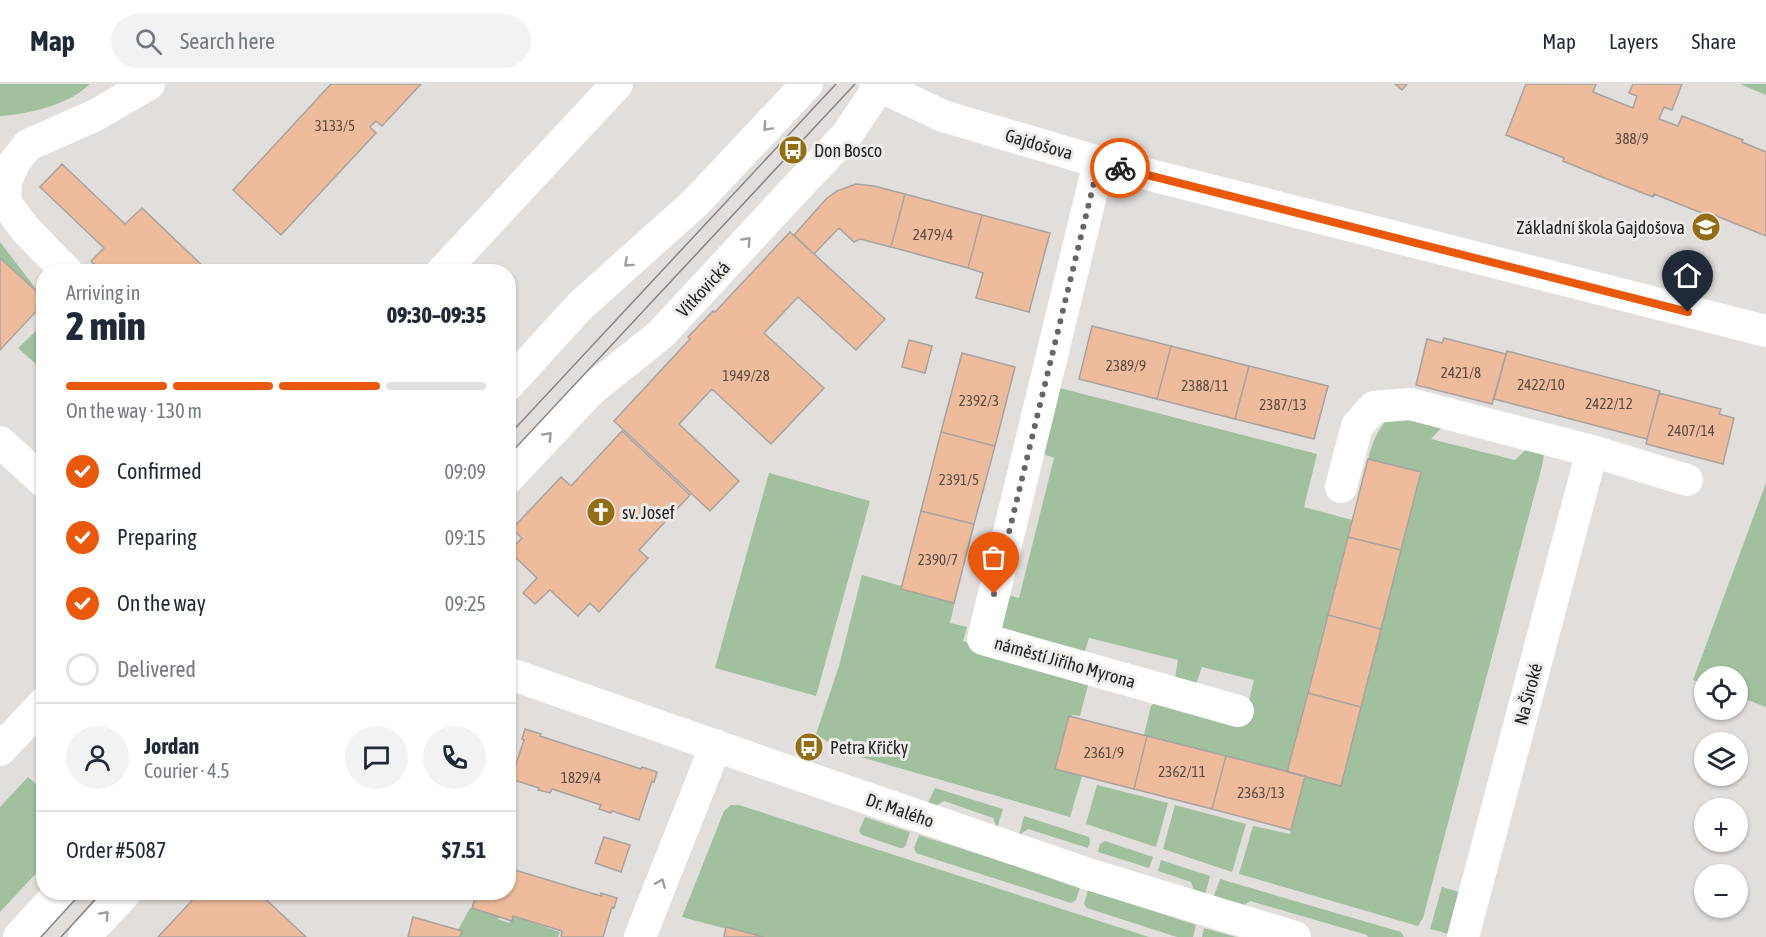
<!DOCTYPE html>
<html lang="en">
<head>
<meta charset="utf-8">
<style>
	body { margin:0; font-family:"Asap Condensed",sans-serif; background:#f2f2f3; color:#1f2937; height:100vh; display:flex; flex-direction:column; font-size:22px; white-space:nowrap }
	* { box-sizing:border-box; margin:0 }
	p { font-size:20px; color:#747a83 }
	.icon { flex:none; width:33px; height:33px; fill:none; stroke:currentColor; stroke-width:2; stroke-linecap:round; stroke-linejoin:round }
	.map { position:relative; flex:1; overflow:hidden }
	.details { position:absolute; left:36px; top:180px; width:480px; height:636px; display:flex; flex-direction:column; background:#fff; border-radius:24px; box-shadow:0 2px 4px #0004 }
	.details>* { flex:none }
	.fabs { position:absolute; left:1694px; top:582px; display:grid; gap:12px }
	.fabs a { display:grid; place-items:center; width:54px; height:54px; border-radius:50%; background:#fff; box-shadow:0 2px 4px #0004; font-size:30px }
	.pin { position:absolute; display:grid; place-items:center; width:51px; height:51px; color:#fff; margin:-62px -26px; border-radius:50% 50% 50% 0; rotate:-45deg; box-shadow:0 0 6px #0007 }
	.pin .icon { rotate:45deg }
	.courier { position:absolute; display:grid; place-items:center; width:60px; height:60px; margin:-30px; border:4px solid #ea580c; border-radius:50%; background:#fff; color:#222; box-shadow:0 2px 8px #0007 }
	.overview em { font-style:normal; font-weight:800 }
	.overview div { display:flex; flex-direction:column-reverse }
	.overview { display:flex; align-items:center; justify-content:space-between; height:102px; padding:0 30px }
	h1 { font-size:39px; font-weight:800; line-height:45px }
	.bar { display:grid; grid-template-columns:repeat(4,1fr); gap:9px 6px; align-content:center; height:72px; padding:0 30px }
	.bar i { height:8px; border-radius:4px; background:#e0e1e3 }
	.bar .selected { background:#ea580c }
	.bar p { grid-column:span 4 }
	.line { display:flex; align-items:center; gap:15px; padding:0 30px; border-top:2px solid #e0e1e3 }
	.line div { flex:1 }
	.round { display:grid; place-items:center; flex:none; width:63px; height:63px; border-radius:32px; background:#f2f2f3 }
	ol { padding:0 30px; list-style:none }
	li { display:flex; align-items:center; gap:18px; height:66px }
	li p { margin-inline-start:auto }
	li .icon { padding:6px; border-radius:50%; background:#ea580c; color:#fff; stroke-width:4 }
	li:last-child { color:#747a83 }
	li i { width:33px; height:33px; border:3px solid #e0e1e3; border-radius:50% }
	header { display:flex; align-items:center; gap:36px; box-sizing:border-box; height:84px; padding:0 30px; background:#fff; border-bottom:2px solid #e0e1e3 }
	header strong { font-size:28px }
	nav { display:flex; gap:33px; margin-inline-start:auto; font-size:21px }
	.search { width:420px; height:54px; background:#f2f2f3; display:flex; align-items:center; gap:15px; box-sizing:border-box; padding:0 21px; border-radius:33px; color:#747a83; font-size:22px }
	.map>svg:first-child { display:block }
	.green { fill:#a0c09e }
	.building { fill:#eebc9c; stroke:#a7a3a1; stroke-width:1.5 }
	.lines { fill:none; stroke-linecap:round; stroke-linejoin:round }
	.minor { stroke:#fff; stroke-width:32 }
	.tram { stroke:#868382; stroke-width:1.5 }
	.oneway { stroke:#9d9d9c }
	.done { stroke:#686664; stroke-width:6; stroke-dasharray:0 10.8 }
	.route { stroke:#ea580c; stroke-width:8 }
	.labels { text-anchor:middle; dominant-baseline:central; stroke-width:6; stroke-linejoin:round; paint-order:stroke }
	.number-label { font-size:15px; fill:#584b42 }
	.street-label { font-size:18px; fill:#262524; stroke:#efebe9 }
	.poi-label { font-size:18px; fill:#262524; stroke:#efebe9; text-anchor:start }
</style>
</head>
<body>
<header>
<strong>Map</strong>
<div class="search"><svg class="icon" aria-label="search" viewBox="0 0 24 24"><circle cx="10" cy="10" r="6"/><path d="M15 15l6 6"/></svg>Search here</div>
<nav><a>Map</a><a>Layers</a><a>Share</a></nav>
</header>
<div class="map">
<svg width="1766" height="853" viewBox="0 0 1766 853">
	<rect width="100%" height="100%" fill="#e2dedc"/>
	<!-- green -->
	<path class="green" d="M0 0H90C68 21 32 29 2 32H0Z
		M1740 0H1766V11Z
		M0 158 43 214 0 174Z
		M43 245V274L37 281 18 264 37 246Z
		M1052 302 1317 370 1304 423 1352 436 1287 688 1144 651 1151 622 1154 619 1243 640 1254 596 1202 583 1196 600 1175 594 1178 576 1089 554 1084 570 999 544 1007 511 1019 514 1054 374 1041 369Z
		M1395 329 1445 340 1431 355 1515 376 1533 359 1545 363 1542 382 1423 834 1418 842 1239 790 1253 742 1290 750 1305 692 1341 702 1421 388 1368 375C1374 355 1378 342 1395 329Z
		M769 389 870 417 816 612 715 584Z
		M1766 399V623L1737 612V592H1704V600L1693 596Z
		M862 491 955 517 950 539 967 543 963 557 1089 597 1080 632 1072 631 1059 682 1083 689 1070 733 843 668 816 650 839 582Z
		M28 693 43 706V782L0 828V723Z
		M1097 701 1168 719 1156 763 1086 740Z
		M935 704 1003 725 997 744 993 734 944 717 934 723 928 719Z
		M731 721H739L1149 853H757L682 833 724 727Z
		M1175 721 1246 740 1232 788 1163 765Z
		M1024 732 1089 753 1090 758 1088 764 1028 745 1019 751Z
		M865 733 910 748 906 761 903 764H900L862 751 859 747Z
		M919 751 1080 803 1076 816 1071 819 916 769 914 764Z
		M1105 757 1153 773 1149 784 1098 768 1100 760Z
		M1161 776 1210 792 1205 811 1195 809 1191 798 1158 787Z
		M1220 795 1401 848 1404 853H1368L1367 851 1250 817 1242 823 1213 814Z
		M1442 803 1459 808 1449 850 1430 845Z
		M1088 806 1196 841 1193 853H1177L1087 824 1084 820Z
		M470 824 499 833 498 835 509 839 513 832 560 848 558 853H456L459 844Z
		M1204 844 1236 853H1202Z"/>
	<!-- building -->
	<path class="building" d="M331 0H421L382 42 376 37 370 43 376 49 281 151 233 106Z
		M1395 0H1407L1402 6Z
		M1526 0H1596L1593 8 1633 24 1637 12 1629 9 1633 0H1682L1672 26 1664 23 1659 35 1678 42 1682 32 1743 56 1742 58 1766 68V152L1714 131 1712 133 1654 110 1653 113 1597 91 1563 77 1564 74 1506 51Z
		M62 80 125 140 142 124 209 188H128L124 184 120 188H102L91 177 104 164 40 103Z
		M856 100 874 102 905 110 891 163 860 155 854 158 839 144 814 170 794 151 827 114 837 107Z
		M905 110 982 131 968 184 891 163Z
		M982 131 1050 149 1029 228 976 214 983 189 968 184Z
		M790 148 885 235 856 266 798 213 764 249 824 304 771 360 712 305 679 340 739 397 710 427 614 337 690 255 688 253 713 227 715 228Z
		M0 174 44 214V219L0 266Z
		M1092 242 1171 262 1157 315 1079 295Z
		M1444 254 1506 270 1492 320 1416 301 1427 255 1442 259Z
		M909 256 932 262 925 289 902 283Z
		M1171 262 1249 282 1235 335 1157 315Z
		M1507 267 1660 307 1647 355 1494 315Z
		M962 269 1015 283 995 362 941 348Z
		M1249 282 1328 302 1314 355 1235 335Z
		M1659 309 1721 325 1719 330 1734 334 1723 380 1646 360Z
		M622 347 690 411 639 466 648 474 599 528 590 519 578 532 550 506 535 520 523 509 537 494 509 467 522 454 512 445 561 393 571 402Z
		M941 348 995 362 974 440 921 427Z
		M1368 375 1421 388 1401 466 1348 453Z
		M921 427 974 440 954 519 901 505Z
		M1348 453 1401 466 1381 545 1328 531Z
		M1328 531 1381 545 1361 623 1308 609Z
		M1308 609 1361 623 1341 702 1287 688Z
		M1069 632 1147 652 1134 705 1055 685Z
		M525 645 541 650 540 652 641 685 642 683 657 688 654 698 652 697 639 736 612 727 611 729 599 725 601 721 552 705 550 709 538 706 539 704 511 695 524 656 522 655Z
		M1147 652 1226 672 1212 725 1134 705Z
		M1226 672 1305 692 1291 746 1212 725Z
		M604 753 630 761 621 788 595 779Z
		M508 784 601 812V809L617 814 614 824 612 823 603 853H564L561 852 562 847 513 832 512 837 472 824 477 808H508Z
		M200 808H258L306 853H158Z
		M413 833 462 847 460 853H408Z
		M726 843 764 853H724Z"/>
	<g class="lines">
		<!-- minor -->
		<path class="minor" d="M875 0 943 32 1099 78 1766 247
			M1099 78 983 555 1238 627
			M67 188 26 146 5 118 6 97 14 79 28 61 96 31 149 0
			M442 188 617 0
			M508 301 580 222 695 119 807 0
			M0 358 44 398
			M508 394 591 306 661 250 801 99 846 52 881 0
			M1341 403 1357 342 1374 323 1410 320 1592 367 1687 396
			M508 589 776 683 1088 790 1295 853
			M0 666 44 619
			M19 853 60 808
			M84 853 126 808
			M640 853 716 661
			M1463 853 1592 367"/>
		<!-- tram -->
		<path class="tram" d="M508 352 836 0
			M508 372 855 0
			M41 853 82 808
			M61 853 102 808"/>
	</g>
	<!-- one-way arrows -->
	<defs><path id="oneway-chevron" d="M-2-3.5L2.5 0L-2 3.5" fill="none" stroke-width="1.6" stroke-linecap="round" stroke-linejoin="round" transform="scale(1.5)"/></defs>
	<g class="oneway">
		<use href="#oneway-chevron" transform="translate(767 43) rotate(133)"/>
		<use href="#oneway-chevron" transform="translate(747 157) rotate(-47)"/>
		<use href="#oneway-chevron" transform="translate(628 179) rotate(138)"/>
		<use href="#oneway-chevron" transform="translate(548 352) rotate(-47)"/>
		<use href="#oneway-chevron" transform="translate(661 799) rotate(-68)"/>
		<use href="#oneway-chevron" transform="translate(105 831) rotate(-47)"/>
	</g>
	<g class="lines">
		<!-- done -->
		<path class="done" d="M994 510 1099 78 1120 84"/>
		<!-- route -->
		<path class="route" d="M1120 84 1688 228"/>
	</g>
	<!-- icons -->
	<defs>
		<g id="bus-disc" transform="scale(1.5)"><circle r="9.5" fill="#946e17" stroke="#efebe9"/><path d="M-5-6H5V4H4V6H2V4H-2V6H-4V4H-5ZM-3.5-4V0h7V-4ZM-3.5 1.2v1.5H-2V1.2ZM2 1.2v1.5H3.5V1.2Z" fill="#fff"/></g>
		<g id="school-disc" transform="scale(1.5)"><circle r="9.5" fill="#946e17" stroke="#efebe9"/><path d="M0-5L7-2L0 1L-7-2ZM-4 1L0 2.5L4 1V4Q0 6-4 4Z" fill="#fff"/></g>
		<g id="church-disc" transform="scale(1.5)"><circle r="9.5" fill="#946e17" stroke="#efebe9"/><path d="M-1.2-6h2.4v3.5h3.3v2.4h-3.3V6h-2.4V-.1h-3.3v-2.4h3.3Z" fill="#fff"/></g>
	</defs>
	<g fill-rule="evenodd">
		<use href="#bus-disc" x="793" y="66"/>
		<use href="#school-disc" x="1706" y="143"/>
		<use href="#church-disc" x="601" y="428"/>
		<use href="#bus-disc" x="809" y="663"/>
	</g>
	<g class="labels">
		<!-- number labels -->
		<g class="number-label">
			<text x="335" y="41">3133/5</text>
			<text x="1632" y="54">388/9</text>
			<text x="933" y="150">2479/4</text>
			<text x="1126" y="281">2389/9</text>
			<text x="1461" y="288">2421/8</text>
			<text x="746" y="291">1949/28</text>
			<text x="1541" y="300">2422/10</text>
			<text x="1205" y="301">2388/11</text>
			<text x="979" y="316">2392/3</text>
			<text x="1609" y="319">2422/12</text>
			<text x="1283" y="320">2387/13</text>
			<text x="1691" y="346">2407/14</text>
			<text x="959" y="395">2391/5</text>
			<text x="938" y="475">2390/7</text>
			<text x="1104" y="668">2361/9</text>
			<text x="1182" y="687">2362/11</text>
			<text x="581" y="693">1829/4</text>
			<text x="1261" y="708">2363/13</text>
		</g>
		<!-- street labels -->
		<g class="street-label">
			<text transform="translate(1039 60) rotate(16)">Gajdošova</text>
			<text transform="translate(703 205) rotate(-47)">Vítkovická</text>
			<text transform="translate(1065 578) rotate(16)">náměstí Jiřího Myrona</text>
			<text transform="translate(1528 610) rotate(-75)">Na Široké</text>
			<text transform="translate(900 726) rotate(19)">Dr. Malého</text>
		</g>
		<!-- poi labels -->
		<g class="poi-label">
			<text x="814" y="66">Don Bosco</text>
			<text x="1685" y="143" text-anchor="end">Základní škola Gajdošova</text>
			<text x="622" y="428">sv. Josef</text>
			<text x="830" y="663">Petra Křičky</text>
		</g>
	</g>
</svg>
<div class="fabs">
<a><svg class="icon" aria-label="locate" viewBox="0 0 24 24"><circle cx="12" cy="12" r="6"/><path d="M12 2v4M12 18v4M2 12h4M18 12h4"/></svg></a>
<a><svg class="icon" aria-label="layers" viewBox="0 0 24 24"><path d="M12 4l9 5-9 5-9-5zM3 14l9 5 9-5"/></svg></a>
<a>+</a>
<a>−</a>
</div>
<div class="pin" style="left:994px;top:510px;background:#ea580c"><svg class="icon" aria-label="bag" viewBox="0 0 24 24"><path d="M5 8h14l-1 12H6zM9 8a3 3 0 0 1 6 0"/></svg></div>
<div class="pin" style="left:1688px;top:228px;background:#1f2937"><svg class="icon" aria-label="home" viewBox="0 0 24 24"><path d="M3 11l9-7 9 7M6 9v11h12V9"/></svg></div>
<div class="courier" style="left:1120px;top:84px"><svg class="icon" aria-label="bike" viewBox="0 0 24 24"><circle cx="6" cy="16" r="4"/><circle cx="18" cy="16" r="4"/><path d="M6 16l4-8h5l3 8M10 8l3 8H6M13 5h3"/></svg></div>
<section class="details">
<div class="overview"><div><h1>2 min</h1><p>Arriving in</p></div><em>09:30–09:35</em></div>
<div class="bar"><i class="selected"></i><i class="selected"></i><i class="selected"></i><i></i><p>On the way · 130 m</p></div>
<ol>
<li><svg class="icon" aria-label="check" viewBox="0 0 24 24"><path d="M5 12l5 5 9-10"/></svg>Confirmed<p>09:09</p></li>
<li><svg class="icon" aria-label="check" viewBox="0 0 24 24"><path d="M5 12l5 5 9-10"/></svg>Preparing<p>09:15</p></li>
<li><svg class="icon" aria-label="check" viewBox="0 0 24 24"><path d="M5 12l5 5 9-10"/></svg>On the way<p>09:25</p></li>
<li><i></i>Delivered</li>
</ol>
<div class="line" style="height:108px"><a class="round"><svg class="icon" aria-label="person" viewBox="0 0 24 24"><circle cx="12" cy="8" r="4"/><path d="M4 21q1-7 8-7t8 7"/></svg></a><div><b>Jordan</b><p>Courier · 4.5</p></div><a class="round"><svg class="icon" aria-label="chat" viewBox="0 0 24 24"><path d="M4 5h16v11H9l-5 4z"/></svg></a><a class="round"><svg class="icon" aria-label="phone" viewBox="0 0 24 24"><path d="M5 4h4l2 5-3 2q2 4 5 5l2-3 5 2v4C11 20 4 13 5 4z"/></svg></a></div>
<div class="line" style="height:78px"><div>Order #5087</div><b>$7.51</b></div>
</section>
</div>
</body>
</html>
